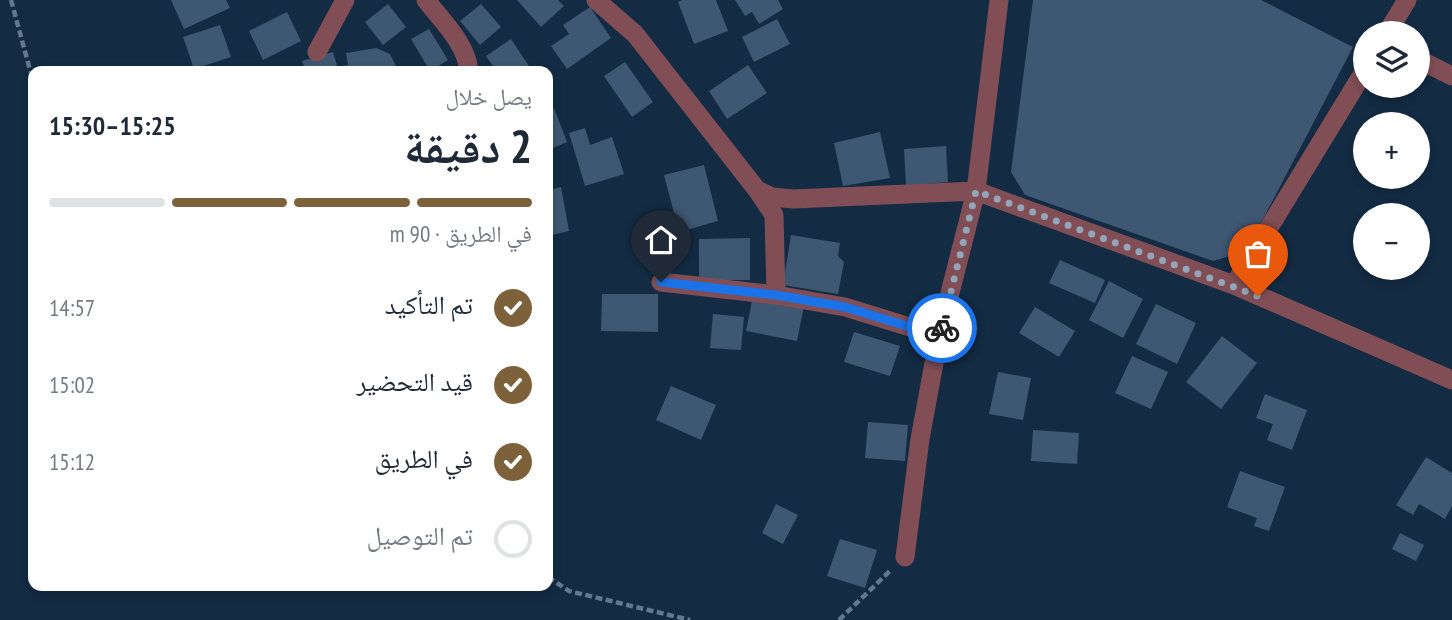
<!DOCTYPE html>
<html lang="ar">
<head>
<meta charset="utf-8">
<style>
	body { margin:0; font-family:"PT Sans Narrow","Noto Naskh Arabic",sans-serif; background:#f2f2f3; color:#1f2937; direction:rtl; height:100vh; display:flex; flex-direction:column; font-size:26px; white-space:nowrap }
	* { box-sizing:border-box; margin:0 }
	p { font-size:23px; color:#747a83 }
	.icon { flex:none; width:38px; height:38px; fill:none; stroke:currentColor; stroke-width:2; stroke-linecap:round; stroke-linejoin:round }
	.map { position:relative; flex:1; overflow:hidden; direction:ltr }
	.panel { position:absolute; left:28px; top:66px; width:525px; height:525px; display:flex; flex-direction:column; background:#fff; border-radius:14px; box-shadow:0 4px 10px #0003; direction:rtl }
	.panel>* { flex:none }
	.buttons { position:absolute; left:1353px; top:21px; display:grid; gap:14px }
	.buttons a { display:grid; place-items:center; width:77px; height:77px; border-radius:50%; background:#fff; box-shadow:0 4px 10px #0003; font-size:35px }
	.pin { position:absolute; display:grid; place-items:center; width:60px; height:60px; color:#fff; margin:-72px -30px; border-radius:50% 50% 50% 0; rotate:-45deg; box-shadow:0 0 7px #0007 }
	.pin .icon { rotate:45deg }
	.courier { position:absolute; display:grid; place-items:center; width:70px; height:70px; margin:-35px; border:5px solid #1a73e8; border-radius:50%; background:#fff; color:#222; box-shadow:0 2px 9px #0007 }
	.summary em { font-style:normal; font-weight:700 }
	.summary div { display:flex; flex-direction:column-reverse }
	.summary { display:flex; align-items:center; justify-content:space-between; height:119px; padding:0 21px }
	h1 { font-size:46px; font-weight:700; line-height:52px }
	.bar { display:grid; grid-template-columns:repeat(4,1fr); gap:10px 7px; align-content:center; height:84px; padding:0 21px }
	.bar i { height:9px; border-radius:5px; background:#e0e1e3 }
	.bar .active { background:#7d613b }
	.bar p { grid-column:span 4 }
	ol { padding:0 21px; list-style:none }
	li { display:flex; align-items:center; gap:21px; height:77px }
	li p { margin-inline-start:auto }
	li .icon { padding:7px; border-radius:50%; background:#7d613b; color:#fff; stroke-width:4 }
	li:last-child { color:#747a83 }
	li i { width:38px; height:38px; border:4px solid #e0e1e3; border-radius:50% }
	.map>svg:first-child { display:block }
	.building { fill:#3e5772 }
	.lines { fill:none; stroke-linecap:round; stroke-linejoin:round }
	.path { stroke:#63788c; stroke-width:4.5; stroke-dasharray:7 3.5; stroke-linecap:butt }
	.minor { stroke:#814e55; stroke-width:19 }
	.done { stroke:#93a5b8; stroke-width:7; stroke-dasharray:0 12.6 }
	.route { stroke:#1a73e8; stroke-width:9 }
</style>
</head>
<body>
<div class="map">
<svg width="1452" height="620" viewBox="0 0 1452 620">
	<rect width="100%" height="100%" fill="#132b43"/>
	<!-- building -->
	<path class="building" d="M171 0H226L230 8 184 29Z
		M517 0H558L564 6 541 27Z
		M682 0H716L728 31 694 44 678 2Z
		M735 0H778L783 9 759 24 752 12 745 16Z
		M1033 0H1261L1353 47 1251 242 1237 254 1213 261 1025 195 1011 172Z
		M388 4 406 27 383 45 365 22Z
		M481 4 501 27 480 45 460 21Z
		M590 7 611 38 567 69 551 46 569 34 563 25Z
		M287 12 301 41 263 60 249 31Z
		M777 19 790 44 754 62 742 37Z
		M220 25 231 57 194 69 183 37Z
		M429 29 448 60 430 71 411 39Z
		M511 39 533 72H497L486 56Z
		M376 48 390 54 399 72H344L342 66 348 65 346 53Z
		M333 52 339 72H306L302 61Z
		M625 62 653 102 632 117 604 76Z
		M748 65 767 93 727 119 709 91Z
		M554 108 567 142 548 150V110Z
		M585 128 590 145 612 137 624 174 585 186 569 133Z
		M880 132 890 178 843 186 834 143Z
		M946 146 948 182 906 186 904 149Z
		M704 165 718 221 679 232 664 175Z
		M561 187 569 231 548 236V190Z
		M791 235 840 243 838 256 844 262 838 294 783 285Z
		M750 238V280H699V239Z
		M1060 260 1105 280 1095 303 1049 283Z
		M1109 281 1143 299 1123 338 1089 320Z
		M602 294H658V332L601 331Z
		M753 296 804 306 797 341 746 331Z
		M1156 304 1196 323 1177 364 1136 344Z
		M1035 307 1075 331 1059 357 1019 333Z
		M713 314 744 317 741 350 710 348Z
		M854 332 900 346 890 376 844 362Z
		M1222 336 1257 363 1221 409 1186 382Z
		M1132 356 1168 372 1151 409 1115 393Z
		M998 372 1031 378 1023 420 989 414Z
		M671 386 716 405 701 440 656 420Z
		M1265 394 1307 410 1292 450 1267 440 1273 424 1256 418Z
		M868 422 908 425 905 461 865 458Z
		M1033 430 1079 433 1077 464 1031 461Z
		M1426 457 1452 473V506L1445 519 1419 504 1413 515 1396 505Z
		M1240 471 1285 487 1269 531 1254 526 1257 518 1227 507Z
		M776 504 798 515 783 544 762 533Z
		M1400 533 1424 545 1416 561 1392 549Z
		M840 539 877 550 865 588 827 576Z"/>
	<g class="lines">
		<!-- path -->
		<path class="path" d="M11 0 33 81
			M548 577 569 591 690 620
			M839 620 892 569"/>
		<!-- minor -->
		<path class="minor" d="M426 0C442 21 467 44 469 72
			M596 0 635 34 757 190 772 197 793 199 976 191 1234 285 1452 380
			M1387 33 1407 0
			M317 52 345 0
			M1418 59 1452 76
			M757 190 774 215 776 295
			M661 282 776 295 845 307 939 336 976 191 999 0
			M1234 285 1365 70
			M905 557 920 439 939 336"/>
	</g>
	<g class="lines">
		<!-- done -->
		<path class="done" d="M942 328 976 191 1258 296"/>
		<!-- route -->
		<path class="route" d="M661 282 776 295 845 307 939 336 942 328"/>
	</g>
</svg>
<div class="buttons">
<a><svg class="icon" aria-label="layers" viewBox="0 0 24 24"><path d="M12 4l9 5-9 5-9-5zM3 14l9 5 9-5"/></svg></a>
<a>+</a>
<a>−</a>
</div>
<div class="pin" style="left:1258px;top:296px;background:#ea580c"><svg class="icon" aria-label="bag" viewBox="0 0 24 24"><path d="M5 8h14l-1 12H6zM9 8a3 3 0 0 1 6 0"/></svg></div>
<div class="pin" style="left:661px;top:282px;background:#1f2937"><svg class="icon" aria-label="home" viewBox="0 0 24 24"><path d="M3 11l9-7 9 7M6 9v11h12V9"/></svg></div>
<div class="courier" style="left:942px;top:328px"><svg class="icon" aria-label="bike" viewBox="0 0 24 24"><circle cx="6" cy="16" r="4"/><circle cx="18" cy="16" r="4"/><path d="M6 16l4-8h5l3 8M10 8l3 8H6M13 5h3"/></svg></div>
<section class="panel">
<div class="summary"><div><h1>2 دقيقة</h1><p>يصل خلال</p></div><em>15:25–15:30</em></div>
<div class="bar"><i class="active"></i><i class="active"></i><i class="active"></i><i></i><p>في الطريق · 90 m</p></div>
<ol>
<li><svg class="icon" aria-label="check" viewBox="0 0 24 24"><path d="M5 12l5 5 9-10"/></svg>تم التأكيد<p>14:57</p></li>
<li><svg class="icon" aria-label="check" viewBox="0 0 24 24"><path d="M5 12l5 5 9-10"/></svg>قيد التحضير<p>15:02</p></li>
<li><svg class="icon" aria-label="check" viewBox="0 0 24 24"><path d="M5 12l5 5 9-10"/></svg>في الطريق<p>15:12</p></li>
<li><i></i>تم التوصيل</li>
</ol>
</section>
</div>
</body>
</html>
